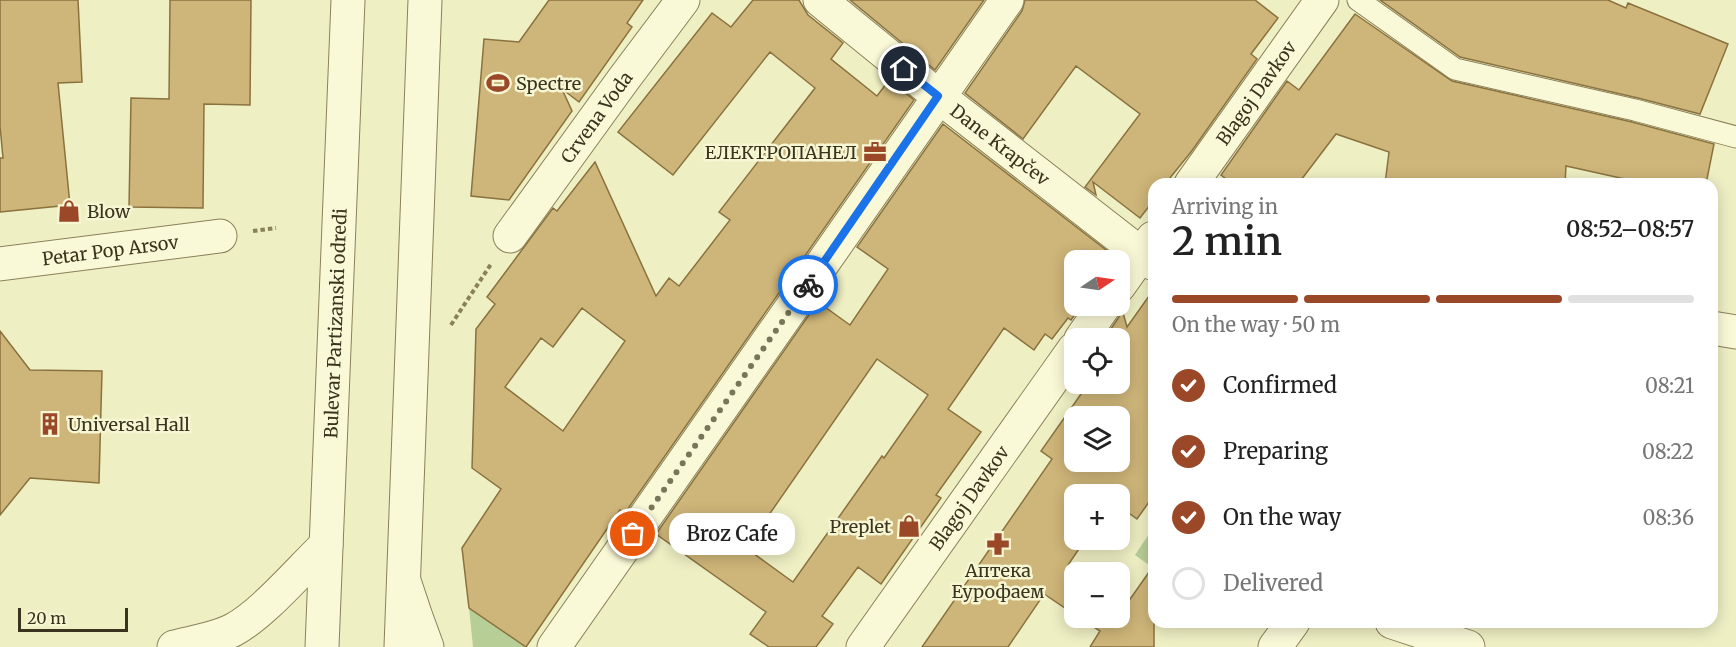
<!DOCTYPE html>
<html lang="en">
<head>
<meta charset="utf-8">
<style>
	body { margin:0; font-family:Merriweather,serif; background:#f6f6f6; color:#222; height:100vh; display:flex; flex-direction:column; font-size:22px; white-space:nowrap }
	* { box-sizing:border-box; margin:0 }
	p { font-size:20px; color:#767676 }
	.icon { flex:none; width:33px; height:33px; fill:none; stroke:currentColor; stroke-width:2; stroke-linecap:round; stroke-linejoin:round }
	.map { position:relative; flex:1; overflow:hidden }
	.panel { position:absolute; left:1148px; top:178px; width:570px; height:450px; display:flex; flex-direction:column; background:#fff; border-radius:18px; box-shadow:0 3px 15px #0003 }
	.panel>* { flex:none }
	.needle { width:39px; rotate:77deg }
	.tools { position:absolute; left:1064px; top:250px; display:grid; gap:12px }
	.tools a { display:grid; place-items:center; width:66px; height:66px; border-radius:12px; background:#fff; box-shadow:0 3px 15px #0003; font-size:30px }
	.scale { position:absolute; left:18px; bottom:15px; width:110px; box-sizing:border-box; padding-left:6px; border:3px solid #3a331e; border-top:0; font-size:16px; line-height:21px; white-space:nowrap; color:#3a331e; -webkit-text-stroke:4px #f6f6d3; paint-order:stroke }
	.pin { position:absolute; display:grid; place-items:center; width:51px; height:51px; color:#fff; margin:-26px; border:3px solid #fff; border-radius:50%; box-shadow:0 2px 6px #0007 }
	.courier { position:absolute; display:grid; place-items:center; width:60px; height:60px; margin:-30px; border:4px solid #1a73e8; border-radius:50%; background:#fff; color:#222; box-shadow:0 2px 8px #0007 }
	.bubble { position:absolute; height:42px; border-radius:18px; background:#fff; box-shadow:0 3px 15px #0003; font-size:20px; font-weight:600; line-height:42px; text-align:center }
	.overview em { font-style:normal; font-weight:600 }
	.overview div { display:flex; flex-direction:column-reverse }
	.overview { display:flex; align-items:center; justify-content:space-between; height:102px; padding:0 24px }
	h1 { font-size:39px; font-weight:600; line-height:45px }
	.bar { display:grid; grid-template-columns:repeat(4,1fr); gap:9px 6px; align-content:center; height:72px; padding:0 24px }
	.bar i { height:8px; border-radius:4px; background:#e0e0e0 }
	.bar .selected { background:#9b4828 }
	.bar p { grid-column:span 4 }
	ol { padding:0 24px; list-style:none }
	li { display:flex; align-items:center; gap:18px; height:66px }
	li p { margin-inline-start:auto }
	li .icon { padding:6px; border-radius:50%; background:#9b4828; color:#fff; stroke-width:4 }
	li:last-child { color:#767676 }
	li i { width:33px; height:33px; border:3px solid #e0e0e0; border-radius:50% }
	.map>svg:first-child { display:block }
	.green { fill:#b8ce97 }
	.building { fill:#ceb579; stroke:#8a723f; stroke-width:1.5; fill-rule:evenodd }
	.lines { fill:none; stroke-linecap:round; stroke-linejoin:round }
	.service-casing { stroke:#8a815a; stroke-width:23 }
	.minor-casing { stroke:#8a815a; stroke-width:35 }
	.tertiary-casing { stroke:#8a815a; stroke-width:35 }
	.path { stroke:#8a815a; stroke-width:4; stroke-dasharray:4.5 3; stroke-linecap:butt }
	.service { stroke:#faf9d7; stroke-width:21 }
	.minor { stroke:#faf9d7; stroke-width:33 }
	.tertiary { stroke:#faf9d7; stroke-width:33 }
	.done { stroke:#797558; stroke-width:6; stroke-dasharray:0 10.8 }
	.route { stroke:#1a73e8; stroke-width:8 }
	.labels { text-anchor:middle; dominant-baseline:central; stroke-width:5; stroke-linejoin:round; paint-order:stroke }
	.poi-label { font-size:18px; fill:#3a331e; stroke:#f6f6d3; text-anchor:start }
	.street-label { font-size:18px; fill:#3a331e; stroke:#f6f6d3 }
</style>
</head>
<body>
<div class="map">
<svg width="1736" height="647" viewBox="0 0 1736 647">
	<rect width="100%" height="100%" fill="#efefc4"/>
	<!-- green -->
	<path class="green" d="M1153 528V568L1135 555Z
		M469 608 526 647H473Z"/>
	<!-- building -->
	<path class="building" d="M0 0H78L82 82 58 83 70 205 0 212V158H3L0 126Z
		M170 0H251L250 105 204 104 203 208 129 207 131 98 169 99Z
		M549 0H643L627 23 632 27 579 102 562 89 572 111 509 200 471 196 484 39 519 42Z
		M753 0H799L808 15 843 43 831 59 877 96 889 80 914 100 625 513 620 510 526 647 469 608 462 548 501 489 472 468 476 329 495 304 487 297 553 208 557 211 595 162 656 296 669 278 679 286 730 220 719 212 815 88 770 52 673 175 618 132 712 13 731 27ZM582 308 625 341 563 431 505 387 541 338 553 347Z
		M850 0H984L935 70Z
		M1025 0H1255L1278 18 1251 54 1257 59 1191 152 1165 184H1154V200L1140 218 1093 182 1096 195 1085 187 1140 114 1076 66 1023 139 965 93 1022 11Z
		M1380 0H1608L1626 8 1628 3 1728 44 1700 114 1638 98 1460 57Z
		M1355 14 1452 81 1632 122 1714 144 1706 184H1633L1634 181 1566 166 1565 184H1385L1389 152 1336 134 1298 184H1233L1221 175 1287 81 1299 90Z
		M943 124 1110 253 1111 257 1109 260 1110 261H1074V306H1081L1071 320 1068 318 1052 339 1045 334 1034 350 1004 328 948 409 981 432 936 495 941 498 881 584 858 567 822 616 833 624 816 647H769L750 634 766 612 656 534 818 302 850 325 888 269 857 247ZM877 359 928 395 884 458 882 456 793 582 746 548Z
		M1154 289V495L1137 519 1119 506V495H1074V540H1085L1068 565 1079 573H1074V614L1044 594 1008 647H922L1052 459 1041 451 1088 384H1119V339H1104L1119 317 1122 309 1127 327ZM1074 417H1119V462H1074Z
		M0 331 30 370 102 371 99 483 30 478 0 515Z
		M1154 565V647H1090L1100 631 1080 618H1119V600L1126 605Z"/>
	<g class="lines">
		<!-- service casing -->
		<g class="service-casing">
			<path id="service" d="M1358 0 1455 69 1635 110 1736 137"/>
		</g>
		<!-- minor casing -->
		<g class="minor-casing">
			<g id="minor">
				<path id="s1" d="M820 0 938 96 1154 264"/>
				<path id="s2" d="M1191 184 1322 0"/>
				<path id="s3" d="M510 236 623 80 683 0"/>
				<path id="s4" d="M0 264 220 236"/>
				<path d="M1119 286 1153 238"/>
				<path d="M1712 328 1736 332"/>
				<path d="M1081 339 1104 306"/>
				<path d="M404 581 416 617 427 647"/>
				<path d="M1392 622 1468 647"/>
				<path d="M174 647C194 642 215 639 233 630 263 614 300 570 326 545"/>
				<path d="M554 647 1007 0"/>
				<path id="s5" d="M863 647 1074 349"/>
				<path d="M1275 647 1293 622"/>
			</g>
		</g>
		<!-- tertiary casing -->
		<g class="tertiary-casing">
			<g id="tertiary">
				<path id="s6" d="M322 647 348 0"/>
				<path d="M401 647 425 0"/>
			</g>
		</g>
		<!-- path -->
		<path class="path" d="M253 231 276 228
			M451 325 491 264"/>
		<!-- service -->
		<use href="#service" class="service"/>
		<!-- minor -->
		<use href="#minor" class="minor"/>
		<!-- tertiary -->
		<use href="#tertiary" class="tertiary"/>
	</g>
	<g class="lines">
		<!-- done -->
		<path class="done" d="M633 534 808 285"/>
		<!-- route -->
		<path class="route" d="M808 285 938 96 904 69"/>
	</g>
	<!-- icons -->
	<defs>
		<g id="stadium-bare" transform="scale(1.8)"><path d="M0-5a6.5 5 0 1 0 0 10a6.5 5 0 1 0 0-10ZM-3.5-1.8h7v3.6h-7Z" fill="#9b4828" stroke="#f6f6d3" stroke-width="2.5" paint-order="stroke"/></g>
		<g id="office-bare" transform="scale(1.8)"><path d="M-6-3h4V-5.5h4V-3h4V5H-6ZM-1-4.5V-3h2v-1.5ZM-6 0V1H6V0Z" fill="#9b4828" stroke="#f6f6d3" stroke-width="2.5" paint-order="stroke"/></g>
		<g id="shop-bare" transform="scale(1.8)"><path d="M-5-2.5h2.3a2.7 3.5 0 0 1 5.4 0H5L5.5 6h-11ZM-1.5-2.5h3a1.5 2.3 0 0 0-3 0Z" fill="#9b4828" stroke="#f6f6d3" stroke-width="2.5" paint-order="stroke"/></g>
		<g id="building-bare" transform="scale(1.8)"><path d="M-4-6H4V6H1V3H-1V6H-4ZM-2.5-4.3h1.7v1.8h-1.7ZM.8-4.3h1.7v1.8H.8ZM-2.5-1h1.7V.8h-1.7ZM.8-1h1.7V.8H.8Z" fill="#9b4828" stroke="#f6f6d3" stroke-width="2.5" paint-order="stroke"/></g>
		<g id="pharmacy-bare" transform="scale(1.8)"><path d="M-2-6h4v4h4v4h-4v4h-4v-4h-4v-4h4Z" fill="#9b4828" stroke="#f6f6d3" stroke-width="2.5" paint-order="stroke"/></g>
	</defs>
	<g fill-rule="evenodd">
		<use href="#stadium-bare" x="498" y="83"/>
		<use href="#office-bare" x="875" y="152"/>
		<use href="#shop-bare" x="69" y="211"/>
		<use href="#building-bare" x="50" y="424"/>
		<use href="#shop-bare" x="909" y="526"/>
		<use href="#pharmacy-bare" x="998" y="544"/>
	</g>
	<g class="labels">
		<!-- poi labels -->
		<g class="poi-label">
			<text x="516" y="83">Spectre</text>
			<text x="857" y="152" text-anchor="end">ЕЛЕКТРОПАНЕЛ</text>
			<text x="87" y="211">Blow</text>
			<text x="68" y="424">Universal Hall</text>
			<text x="891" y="526" text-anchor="end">Preplet</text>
			<text x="998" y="570" text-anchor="middle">Аптека<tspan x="998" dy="21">Еурофаем</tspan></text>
		</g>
		<!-- street labels -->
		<g class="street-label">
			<text stroke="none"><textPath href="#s2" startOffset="112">Blagoj Davkov</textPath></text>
			<text stroke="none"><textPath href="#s3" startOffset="147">Crvena Voda</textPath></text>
			<text stroke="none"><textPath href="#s1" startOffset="231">Dane Krapčev</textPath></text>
			<text stroke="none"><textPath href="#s4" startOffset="111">Petar Pop Arsov</textPath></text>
			<text stroke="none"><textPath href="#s6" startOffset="324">Bulevar Partizanski odredi</textPath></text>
			<text stroke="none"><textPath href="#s5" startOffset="183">Blagoj Davkov</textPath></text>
		</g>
	</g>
</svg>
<div class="tools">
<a><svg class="needle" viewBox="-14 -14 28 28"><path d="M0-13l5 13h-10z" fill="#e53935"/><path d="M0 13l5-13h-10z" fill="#767676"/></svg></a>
<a><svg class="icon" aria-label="locate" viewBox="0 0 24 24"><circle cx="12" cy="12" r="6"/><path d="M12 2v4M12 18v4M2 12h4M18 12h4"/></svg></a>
<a><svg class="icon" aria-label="layers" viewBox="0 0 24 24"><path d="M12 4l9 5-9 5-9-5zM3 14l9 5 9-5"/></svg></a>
<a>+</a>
<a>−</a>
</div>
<div class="scale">20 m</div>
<div class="pin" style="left:633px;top:534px;background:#ea580c"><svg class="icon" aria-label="bag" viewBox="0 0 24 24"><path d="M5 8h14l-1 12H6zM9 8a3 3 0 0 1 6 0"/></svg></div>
<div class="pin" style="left:904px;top:69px;background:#1f2937"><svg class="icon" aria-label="home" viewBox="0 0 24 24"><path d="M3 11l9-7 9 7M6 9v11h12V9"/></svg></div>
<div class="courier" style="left:808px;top:285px"><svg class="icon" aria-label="bike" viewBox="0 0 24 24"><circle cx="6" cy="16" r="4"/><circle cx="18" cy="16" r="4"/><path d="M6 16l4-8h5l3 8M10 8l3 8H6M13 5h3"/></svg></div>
<div class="bubble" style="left:669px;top:513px;width:126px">Broz Cafe</div>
<section class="panel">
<div class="overview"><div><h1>2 min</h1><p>Arriving in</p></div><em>08:52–08:57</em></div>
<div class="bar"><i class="selected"></i><i class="selected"></i><i class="selected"></i><i></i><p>On the way · 50 m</p></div>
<ol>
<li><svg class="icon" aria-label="check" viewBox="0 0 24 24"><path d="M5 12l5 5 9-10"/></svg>Confirmed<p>08:21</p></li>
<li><svg class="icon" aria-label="check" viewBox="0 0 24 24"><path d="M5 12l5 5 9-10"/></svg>Preparing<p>08:22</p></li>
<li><svg class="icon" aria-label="check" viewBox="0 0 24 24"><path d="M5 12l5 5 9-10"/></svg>On the way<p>08:36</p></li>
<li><i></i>Delivered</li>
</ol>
</section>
</div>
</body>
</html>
